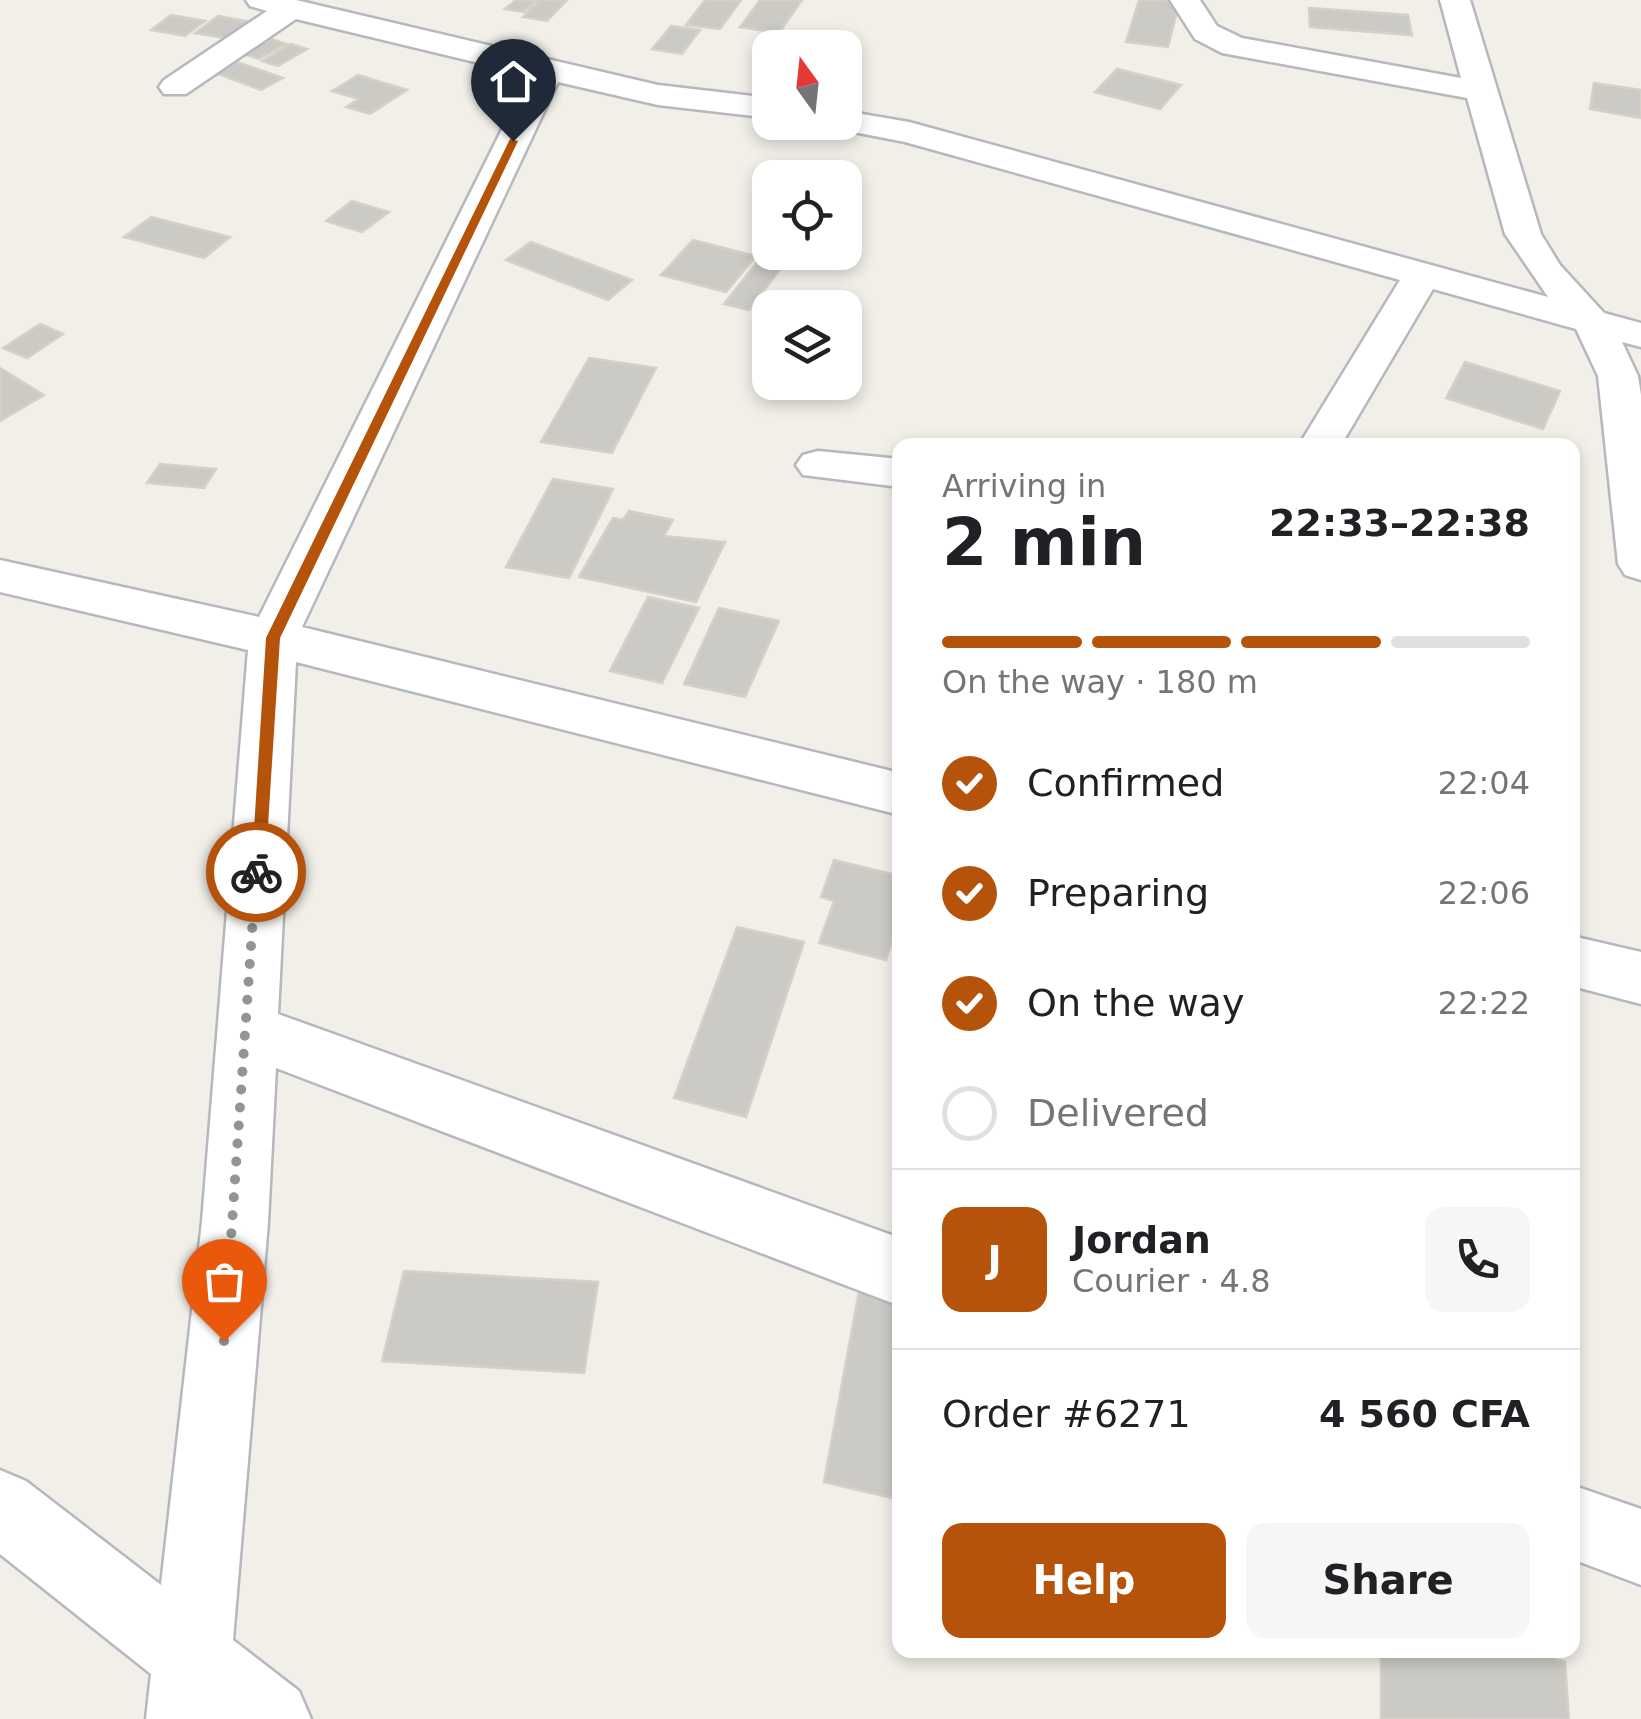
<!DOCTYPE html>
<html lang="en">
<head>
<meta charset="utf-8">
<style>
	body { margin:0; font-family:"DejaVu Sans",sans-serif; background:#f6f6f6; color:#202124; height:100vh; display:flex; flex-direction:column; font-size:38px; white-space:nowrap }
	* { box-sizing:border-box; margin:0 }
	p { font-size:32px; color:#757577 }
	.icon { flex:none; width:55px; height:55px; fill:none; stroke:currentColor; stroke-width:2; stroke-linecap:round; stroke-linejoin:round }
	.map { position:relative; flex:1; overflow:hidden }
	.panel { position:absolute; left:892px; top:438px; width:688px; height:1220px; display:flex; flex-direction:column; background:#fff; border-radius:20px; box-shadow:0 5px 15px #0003 }
	.panel>* { flex:none }
	.needle { width:65px; rotate:345deg }
	.tools { position:absolute; left:752px; top:30px; display:grid; gap:20px }
	.tools a { display:grid; place-items:center; width:110px; height:110px; border-radius:20px; background:#fff; box-shadow:0 5px 15px #0003; font-size:50px }
	.pin { position:absolute; display:grid; place-items:center; width:85px; height:85px; color:#fff; margin:-102px -42px; border-radius:50% 50% 50% 0; rotate:-45deg; box-shadow:0 0 10px #0007 }
	.pin .icon { rotate:45deg }
	.courier { position:absolute; display:grid; place-items:center; width:100px; height:100px; margin:-50px; border:8px solid #b45309; border-radius:50%; background:#fff; color:#222; box-shadow:0 2px 12px #0007 }
	.head em { font-style:normal; font-weight:700 }
	.head div { display:flex; flex-direction:column-reverse }
	.head { display:flex; align-items:center; justify-content:space-between; height:170px; padding:0 50px }
	h1 { font-size:65px; font-weight:700; line-height:75px }
	.bar { display:grid; grid-template-columns:repeat(4,1fr); gap:15px 10px; align-content:center; height:120px; padding:0 50px }
	.bar i { height:12px; border-radius:8px; background:#e0e0e0 }
	.bar .selected { background:#b45309 }
	.bar p { grid-column:span 4 }
	.line { display:flex; align-items:center; gap:25px; padding:0 50px; border-top:2px solid #e0e0e0 }
	.line div { flex:1 }
	.round { display:grid; place-items:center; flex:none; width:105px; height:105px; border-radius:20px; background:#f6f6f6 }
	ol { padding:0 50px; list-style:none }
	li { display:flex; align-items:center; gap:30px; height:110px }
	li p { margin-inline-start:auto }
	li .icon { padding:10px; border-radius:50%; background:#b45309; color:#fff; stroke-width:4 }
	li:last-child { color:#757577 }
	li i { width:55px; height:55px; border:5px solid #e0e0e0; border-radius:50% }
	.cta { display:flex; gap:20px; margin-top:auto; padding:20px 50px }
	.cta a { flex:1; height:115px; border-radius:20px; background:#b45309; color:#fff; font-size:40px; font-weight:700; line-height:115px; text-align:center }
	.cta a+a { background:#f6f6f6; color:#202124 }
	.map>svg:first-child { display:block }
	.building { fill:#cccac5; stroke:#d6d1c6; stroke-width:2.5 }
	.lines { fill:none; stroke-linecap:round; stroke-linejoin:round }
	.minor-casing { stroke:#b5b8bc; stroke-width:5 }
	.minor { fill:#fff; fill-rule:evenodd }
	.route { fill:#b45309 }
	.done { stroke:#929495; stroke-width:10; stroke-dasharray:0 18 }
</style>
</head>
<body>
<div class="map">
<svg width="1641" height="1719" viewBox="0 0 1641 1719">
	<rect width="100%" height="100%" fill="#f1efe8"/>
	<!-- building -->
	<path class="building" d="M516 0H537L524 12 505 9Z
		M540 0H557L566 1 547 21 523 17Z
		M705 0H741L720 29 686 25Z
		M760 0H802L779 33 740 27Z
		M1139 0H1180L1168 47 1126 42Z
		M1309 8 1408 15 1412 35 1310 27Z
		M171 15 205 21 185 36 151 30Z
		M218 16 258 23 236 40 195 33Z
		M671 26 700 30 682 54 652 49Z
		M271 39 286 44 259 59 243 54Z
		M291 44 307 49 278 66 262 61Z
		M237 62 283 78 261 90 216 73Z
		M1117 69 1181 85 1160 109 1095 92Z
		M358 75 407 90 370 114 346 107 359 99 332 91Z
		M1594 83 1641 90V118L1590 109Z
		M352 201 389 212 362 232 326 221Z
		M151 217 230 237 204 258 124 237Z
		M693 240 756 256 726 292 661 275Z
		M531 242 632 280 608 300 506 260Z
		M768 248 770 252 792 254 749 310 724 304Z
		M40 324 63 334 27 358 3 348Z
		M589 358 656 368 612 453 541 442Z
		M1465 362 1560 391 1543 429 1446 398Z
		M0 368 44 395 0 421Z
		M160 464 216 469 204 488 147 483Z
		M553 479 613 489 569 578 506 567Z
		M629 511 673 520 664 536 725 542 696 602 579 577 613 518 623 520Z
		M648 597 699 608 662 683 610 671Z
		M719 608 779 621 745 697 684 684Z
		M834 860 900 876V914L886 960 819 943 834 901 821 897Z
		M737 927 804 942 746 1117 674 1098Z
		M404 1271 598 1282 584 1373 382 1361Z
		M859 1291 900 1300V1500L824 1482Z
		M1381 1650H1520L1565 1662 1569 1719 1381 1718Z"/>
	<g class="lines">
		<!-- minor casing -->
		<g class="minor-casing">
			<path id="minor" d="M246 0H296L658 85 770 98V118L658 105 558 82 302 627 900 773V815L296 662 278 1014 900 1238V1306L276 1068 268 1222 233 1640 299 1691 311 1719H146L151 1674 0 1554V1470L26 1481 161 1585 202 1222 248 650 0 592V560L259 617 529 75 296 19 186 94H164L159 87 164 80 267 11 250 6Z
				M1170 0H1200L1217 26 1242 38 1461 78 1440 0H1470L1541 234 1560 265 1604 313 1641 323V347L1622 342 1638 376 1641 395V580L1625 575 1618 564 1598 376 1576 329 1433 289 1341 445H1299L1400 280 905 142 833 128 829 122H845V111L909 122 1548 297 1505 234 1467 98 1222 53 1195 39Z
				M818 451 900 459V487L803 475 796 465 803 455Z
				M1572 936 1641 952V1004L1572 986Z
				M1572 1485 1641 1509V1585L1572 1559Z"/>
		</g>
		<!-- minor -->
		<use href="#minor" class="minor"/>
	</g>
	<!-- route -->
	<path class="route" d="M510 139 518 141 280 638 265 872 256 879 251 877 266 638Z"/>
	<g class="lines">
		<!-- done -->
		<path class="done" d="M224 1341 256 872"/>
	</g>
</svg>
<div class="tools">
<a><svg class="needle" viewBox="-14 -14 28 28"><path d="M0-13l5 13h-10z" fill="#e53935"/><path d="M0 13l5-13h-10z" fill="#757577"/></svg></a>
<a><svg class="icon" aria-label="locate" viewBox="0 0 24 24"><circle cx="12" cy="12" r="6"/><path d="M12 2v4M12 18v4M2 12h4M18 12h4"/></svg></a>
<a><svg class="icon" aria-label="layers" viewBox="0 0 24 24"><path d="M12 4l9 5-9 5-9-5zM3 14l9 5 9-5"/></svg></a>
</div>
<div class="pin" style="left:224px;top:1341px;background:#ea580c"><svg class="icon" aria-label="bag" viewBox="0 0 24 24"><path d="M5 8h14l-1 12H6zM9 8a3 3 0 0 1 6 0"/></svg></div>
<div class="pin" style="left:513px;top:141px;background:#1f2937"><svg class="icon" aria-label="home" viewBox="0 0 24 24"><path d="M3 11l9-7 9 7M6 9v11h12V9"/></svg></div>
<div class="courier" style="left:256px;top:872px"><svg class="icon" aria-label="bike" viewBox="0 0 24 24"><circle cx="6" cy="16" r="4"/><circle cx="18" cy="16" r="4"/><path d="M6 16l4-8h5l3 8M10 8l3 8H6M13 5h3"/></svg></div>
<section class="panel">
<div class="head"><div><h1>2 min</h1><p>Arriving in</p></div><em>22:33–22:38</em></div>
<div class="bar"><i class="selected"></i><i class="selected"></i><i class="selected"></i><i></i><p>On the way · 180 m</p></div>
<ol>
<li><svg class="icon" aria-label="check" viewBox="0 0 24 24"><path d="M5 12l5 5 9-10"/></svg>Confirmed<p>22:04</p></li>
<li><svg class="icon" aria-label="check" viewBox="0 0 24 24"><path d="M5 12l5 5 9-10"/></svg>Preparing<p>22:06</p></li>
<li><svg class="icon" aria-label="check" viewBox="0 0 24 24"><path d="M5 12l5 5 9-10"/></svg>On the way<p>22:22</p></li>
<li><i></i>Delivered</li>
</ol>
<div class="line" style="height:180px"><b class="round" style="background:#b45309;color:#fff">J</b><div><b>Jordan</b><p>Courier · 4.8</p></div><a class="round"><svg class="icon" aria-label="phone" viewBox="0 0 24 24"><path d="M5 4h4l2 5-3 2q2 4 5 5l2-3 5 2v4C11 20 4 13 5 4z"/></svg></a></div>
<div class="line" style="height:130px"><div>Order #6271</div><b>4 560 CFA</b></div>
<div class="cta"><a>Help</a><a>Share</a></div>
</section>
</div>
</body>
</html>
